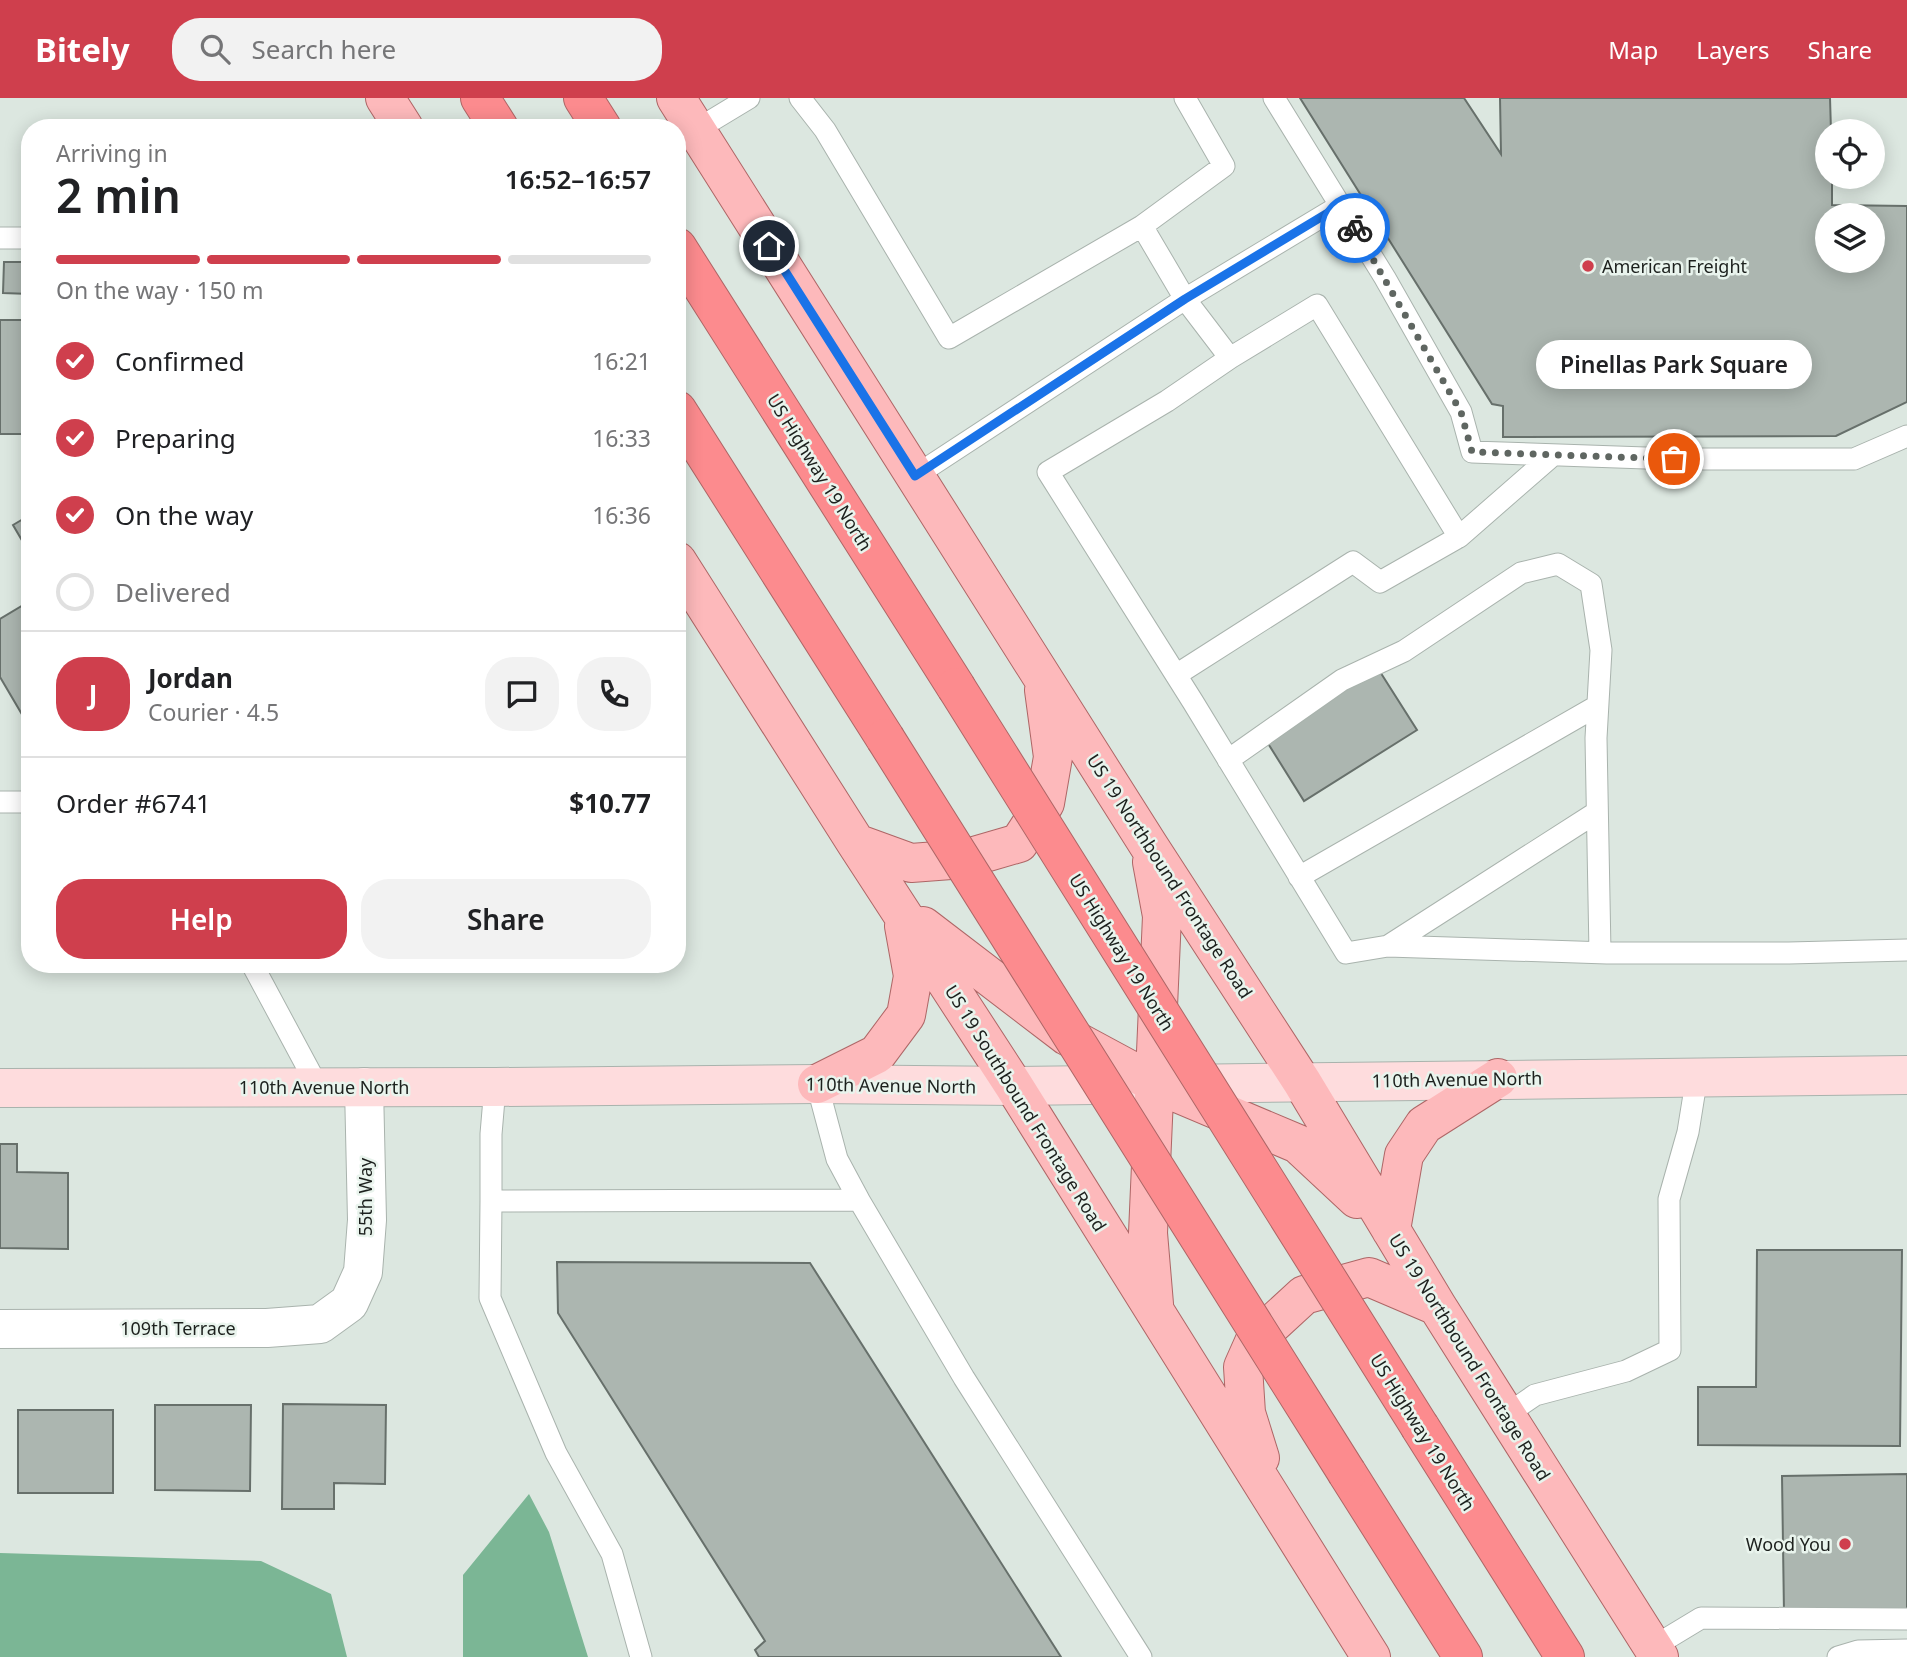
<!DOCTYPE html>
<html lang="en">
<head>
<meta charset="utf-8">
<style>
	body { margin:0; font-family:"Noto Sans",sans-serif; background:#f2f2f2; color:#202124; height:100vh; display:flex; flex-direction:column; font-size:26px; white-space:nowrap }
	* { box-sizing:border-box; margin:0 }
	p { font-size:23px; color:#757577 }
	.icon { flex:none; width:38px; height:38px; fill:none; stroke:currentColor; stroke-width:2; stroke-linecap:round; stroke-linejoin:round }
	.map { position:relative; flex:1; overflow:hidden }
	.sheet { position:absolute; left:21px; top:21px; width:665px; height:854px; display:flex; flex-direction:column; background:#fff; border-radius:28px; box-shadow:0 4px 18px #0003 }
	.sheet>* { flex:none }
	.buttons { position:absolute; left:1815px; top:21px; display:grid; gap:14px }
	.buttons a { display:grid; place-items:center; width:70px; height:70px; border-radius:50%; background:#fff; box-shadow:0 4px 18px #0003; font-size:35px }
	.pin { position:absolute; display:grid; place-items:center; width:60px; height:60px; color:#fff; margin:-30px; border:4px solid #fff; border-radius:50%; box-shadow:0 2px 7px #0007 }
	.courier { position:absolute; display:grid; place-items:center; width:70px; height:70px; margin:-35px; border:5px solid #1a73e8; border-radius:50%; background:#fff; color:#222; box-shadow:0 2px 9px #0007 }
	.bubble { position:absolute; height:49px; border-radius:24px; background:#fff; box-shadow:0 4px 18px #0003; font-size:23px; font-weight:600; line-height:49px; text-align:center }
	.summary em { font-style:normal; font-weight:600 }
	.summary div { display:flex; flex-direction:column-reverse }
	.summary { display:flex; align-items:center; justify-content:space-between; height:119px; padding:0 35px }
	h1 { font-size:46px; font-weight:600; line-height:52px }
	.bar { display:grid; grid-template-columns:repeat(4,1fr); gap:10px 7px; align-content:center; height:84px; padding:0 35px }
	.bar i { height:9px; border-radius:5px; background:#e0e0e0 }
	.bar .current { background:#cf3f4d }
	.bar p { grid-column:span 4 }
	.line { display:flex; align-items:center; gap:18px; padding:0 35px; border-top:2px solid #e0e0e0 }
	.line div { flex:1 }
	.round { display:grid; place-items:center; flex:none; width:74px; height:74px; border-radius:28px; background:#f2f2f2 }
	ol { padding:0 35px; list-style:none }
	li { display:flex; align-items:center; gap:21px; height:77px }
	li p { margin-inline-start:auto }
	li .icon { padding:7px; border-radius:50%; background:#cf3f4d; color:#fff; stroke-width:4 }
	li:last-child { color:#757577 }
	li i { width:38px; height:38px; border:4px solid #e0e0e0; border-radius:50% }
	.button { display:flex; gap:14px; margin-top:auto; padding:14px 35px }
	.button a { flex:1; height:80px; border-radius:28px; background:#cf3f4d; color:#fff; font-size:28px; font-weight:600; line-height:80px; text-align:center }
	.button a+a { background:#f2f2f2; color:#202124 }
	header { display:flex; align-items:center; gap:42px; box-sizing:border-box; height:98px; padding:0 35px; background:#cf3f4d; color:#fff }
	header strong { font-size:33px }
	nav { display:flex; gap:38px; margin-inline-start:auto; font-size:24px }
	.search { width:490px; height:63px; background:#f2f2f2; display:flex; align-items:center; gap:18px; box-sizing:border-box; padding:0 24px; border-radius:28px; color:#757577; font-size:26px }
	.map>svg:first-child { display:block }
	.water { fill:#7bb695 }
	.building { fill:#acb6b0; stroke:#67706b; stroke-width:2; fill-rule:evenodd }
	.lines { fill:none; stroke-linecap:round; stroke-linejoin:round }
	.lane-casing { stroke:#a9b3ad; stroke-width:23 }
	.street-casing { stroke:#a9b3ad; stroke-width:40 }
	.secondary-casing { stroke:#a9b3ad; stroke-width:40 }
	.primary-casing { stroke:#ae6666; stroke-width:40 }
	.highway-casing { stroke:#ae6666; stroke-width:40 }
	.lane { stroke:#fff; stroke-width:21 }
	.street { stroke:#fff; stroke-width:38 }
	.secondary { stroke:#fedcdd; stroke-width:38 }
	.primary { stroke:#fdb9bb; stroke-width:38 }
	.highway { stroke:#fc8b8e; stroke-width:38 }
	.highway-bridge-casing { stroke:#ae6666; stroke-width:40; stroke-linecap:butt }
	.highway-bridge { stroke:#fc8b8e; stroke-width:38 }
	.done { stroke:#5f6661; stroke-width:7; stroke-dasharray:0 12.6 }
	.route { stroke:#1a73e8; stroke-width:9 }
	.poi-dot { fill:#cf3f4d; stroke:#e9f4ed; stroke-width:2.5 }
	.labels { text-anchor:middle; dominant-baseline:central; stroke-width:5; stroke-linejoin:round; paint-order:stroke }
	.poi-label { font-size:18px; fill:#1c201d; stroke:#e9f4ed; text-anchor:start }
	.street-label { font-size:18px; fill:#1c201d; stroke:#e9f4ed }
</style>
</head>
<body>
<header>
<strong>Bitely</strong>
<div class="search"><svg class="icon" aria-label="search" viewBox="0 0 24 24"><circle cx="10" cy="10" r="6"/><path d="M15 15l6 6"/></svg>Search here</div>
<nav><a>Map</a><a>Layers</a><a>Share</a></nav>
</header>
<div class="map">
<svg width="1907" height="1559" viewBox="0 0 1907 1559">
	<rect width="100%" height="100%" fill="#dce7e0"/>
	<!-- water -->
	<path class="water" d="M529 1396 549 1434 588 1559H463V1477Z
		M0 1455 261 1463 331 1496 347 1559H0Z"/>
	<!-- building -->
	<path class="building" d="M1300 0H1464L1501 56 1500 0H1830L1831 33H1827V79H1832V107L1907 108V304L1836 338 1503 339V308L1492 306ZM1827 117H1872V163H1827Z
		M4 164H30V196L3 195Z
		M0 222H30V336H0Z
		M30 417V456L13 427Z
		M30 503V630L0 579V521Z
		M1377 569 1417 632 1304 703 1264 639Z
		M0 1046H17V1074L68 1075V1151L0 1150Z
		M1757 1152H1902L1900 1348 1698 1347V1289H1756Z
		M557 1164 810 1165 1061 1559H759L755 1552 765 1543 558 1215Z
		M283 1306 386 1307 385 1386 334 1385V1411H282Z
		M155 1307H251L250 1393 155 1392Z
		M18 1312H113V1395H18Z
		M1907 1376V1513L1784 1515 1782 1378Z"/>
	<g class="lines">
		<!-- lane casing -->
		<g class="lane-casing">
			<path id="lane" d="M800 0 825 32 949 240 1142 128 1185 201 915 378
				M1274 0 1385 180 1461 314 1472 354 1674 361H1854L1907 338
				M696 32 749 0
				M1142 128 1224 68 1185 0
				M0 140H30
				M1230 260 1185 201 1341 107
				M1553 357 1459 439 1317 207 1230 260 1167 303 1048 374 1193 604 1346 855 1388 848 1607 855H1789L1907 852
				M1176 577 1353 464 1380 484 1459 439
				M1228 662 1342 582 1404 553 1521 475 1558 466 1591 486 1601 552 1596 640 1600 854
				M0 704H30
				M1299 779 1597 608
				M1388 848 1597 714
				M252 866 318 989
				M817 986 837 1061 859 1102
				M495 989 491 1036V1103L859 1102 964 1280 1141 1559
				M491 1103 490 1200 556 1355 612 1456 641 1559
				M1506 1317 1535 1297 1626 1273 1670 1252 1669 1101 1688 1034 1697 978
				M1653 1549 1701 1520 1907 1521
				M1838 1559 1858 1553 1907 1552"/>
		</g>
		<!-- street casing -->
		<g class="street-casing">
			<path id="street" d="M0 1231 267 1230 320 1226 349 1205 363 1174 367 1122 364 989"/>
		</g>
		<!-- secondary casing -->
		<g class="secondary-casing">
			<path id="secondary" d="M0 990 495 989 817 986 1014 988 1907 977"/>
		</g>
		<!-- primary casing -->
		<g class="primary-casing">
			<path id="primary" d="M385 0 404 30
				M676 0 1149 748 1302 984 1437 1208 1659 1559
				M677 463 856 745 1014 988 1371 1559
				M856 745 911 765 964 761 1019 745 1045 705 1053 659 1044 592
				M1152 764 1162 818 1148 1135 1154 1206
				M923 828 1067 938 1156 986 1298 1046 1357 1101
				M817 986 877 956 906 917 913 878 904 828
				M1391 1132 1404 1057 1424 1027 1498 980
				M1260 1360 1246 1315 1243 1269 1255 1242 1304 1197 1369 1179 1437 1208"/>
		</g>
		<!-- highway casing -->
		<g class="highway-casing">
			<path id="highway" d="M480 0 499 30
				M583 0 602 30
				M677 149 956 589
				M677 312 885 640
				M1420 1329 1565 1559
				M1347 1375 1463 1559"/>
		</g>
		<!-- lane -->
		<use href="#lane" class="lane"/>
		<!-- street -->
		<use href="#street" class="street"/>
		<!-- secondary -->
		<use href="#secondary" class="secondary"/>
		<!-- primary -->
		<use href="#primary" class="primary"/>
		<!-- highway -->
		<use href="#highway" class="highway"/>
		<!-- highway-bridge casing -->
		<g class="highway-bridge-casing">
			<path id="highway-bridge" d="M956 589 1420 1329
				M885 640 1347 1375"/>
		</g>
		<!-- highway-bridge -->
		<use href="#highway-bridge" class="highway-bridge"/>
	</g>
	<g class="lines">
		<!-- done -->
		<path class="done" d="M1355 130 1461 314 1472 354 1674 361"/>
		<!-- route -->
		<path class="route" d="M769 148 915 378 1185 201 1341 107 1355 130"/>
	</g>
	<!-- markers -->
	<g class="poi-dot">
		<circle cx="1588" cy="168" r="7"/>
		<circle cx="1845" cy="1446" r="7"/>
	</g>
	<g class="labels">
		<!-- poi labels -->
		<g class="poi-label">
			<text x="1602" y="168">American Freight</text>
			<text x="1831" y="1446" text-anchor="end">Wood You</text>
		</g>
		<!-- street labels -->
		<g class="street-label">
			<text transform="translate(820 374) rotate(58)">US Highway 19 North</text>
			<text transform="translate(1170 778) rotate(57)">US 19 Northbound Frontage Road</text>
			<text transform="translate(1122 854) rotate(58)">US Highway 19 North</text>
			<text transform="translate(1457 981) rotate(-1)">110th Avenue North</text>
			<text transform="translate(891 987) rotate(1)">110th Avenue North</text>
			<text x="324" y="989">110th Avenue North</text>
			<text transform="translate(1026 1010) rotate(58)">US 19 Southbound Frontage Road</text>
			<text transform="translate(365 1099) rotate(-90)">55th Way</text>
			<text x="178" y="1230">109th Terrace</text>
			<text transform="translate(1470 1259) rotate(58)">US 19 Northbound Frontage Road</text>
			<text transform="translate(1423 1334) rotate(58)">US Highway 19 North</text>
		</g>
	</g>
</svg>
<div class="buttons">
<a><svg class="icon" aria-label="locate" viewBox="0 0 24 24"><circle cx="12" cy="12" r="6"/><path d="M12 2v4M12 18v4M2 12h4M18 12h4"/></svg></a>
<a><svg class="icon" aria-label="layers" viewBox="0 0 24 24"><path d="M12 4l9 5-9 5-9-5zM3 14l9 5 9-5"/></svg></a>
</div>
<div class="pin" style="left:1674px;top:361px;background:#ea580c"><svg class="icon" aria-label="bag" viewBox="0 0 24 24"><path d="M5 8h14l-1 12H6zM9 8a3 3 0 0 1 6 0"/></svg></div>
<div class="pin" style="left:769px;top:148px;background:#1f2937"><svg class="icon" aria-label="home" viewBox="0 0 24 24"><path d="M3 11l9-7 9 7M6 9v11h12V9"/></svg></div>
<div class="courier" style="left:1355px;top:130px"><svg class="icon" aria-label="bike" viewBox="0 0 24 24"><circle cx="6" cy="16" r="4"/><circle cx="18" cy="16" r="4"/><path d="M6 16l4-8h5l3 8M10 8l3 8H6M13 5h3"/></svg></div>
<div class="bubble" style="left:1536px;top:242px;width:276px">Pinellas Park Square</div>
<section class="sheet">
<div class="summary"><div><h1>2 min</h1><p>Arriving in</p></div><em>16:52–16:57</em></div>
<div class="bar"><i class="current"></i><i class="current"></i><i class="current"></i><i></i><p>On the way · 150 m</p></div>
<ol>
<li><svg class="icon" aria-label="check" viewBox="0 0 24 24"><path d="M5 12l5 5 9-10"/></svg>Confirmed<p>16:21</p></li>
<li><svg class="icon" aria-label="check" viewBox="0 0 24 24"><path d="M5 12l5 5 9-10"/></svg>Preparing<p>16:33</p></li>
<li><svg class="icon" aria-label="check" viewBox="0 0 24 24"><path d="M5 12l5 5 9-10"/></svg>On the way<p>16:36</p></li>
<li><i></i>Delivered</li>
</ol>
<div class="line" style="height:126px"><b class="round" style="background:#cf3f4d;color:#fff">J</b><div><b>Jordan</b><p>Courier · 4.5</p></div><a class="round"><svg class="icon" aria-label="chat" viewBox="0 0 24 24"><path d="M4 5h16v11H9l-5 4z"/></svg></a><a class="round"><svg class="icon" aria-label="phone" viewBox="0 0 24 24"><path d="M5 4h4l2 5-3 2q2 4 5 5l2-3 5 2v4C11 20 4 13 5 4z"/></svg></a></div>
<div class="line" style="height:91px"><div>Order #6741</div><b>$10.77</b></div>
<div class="button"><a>Help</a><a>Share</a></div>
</section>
</div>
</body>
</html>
